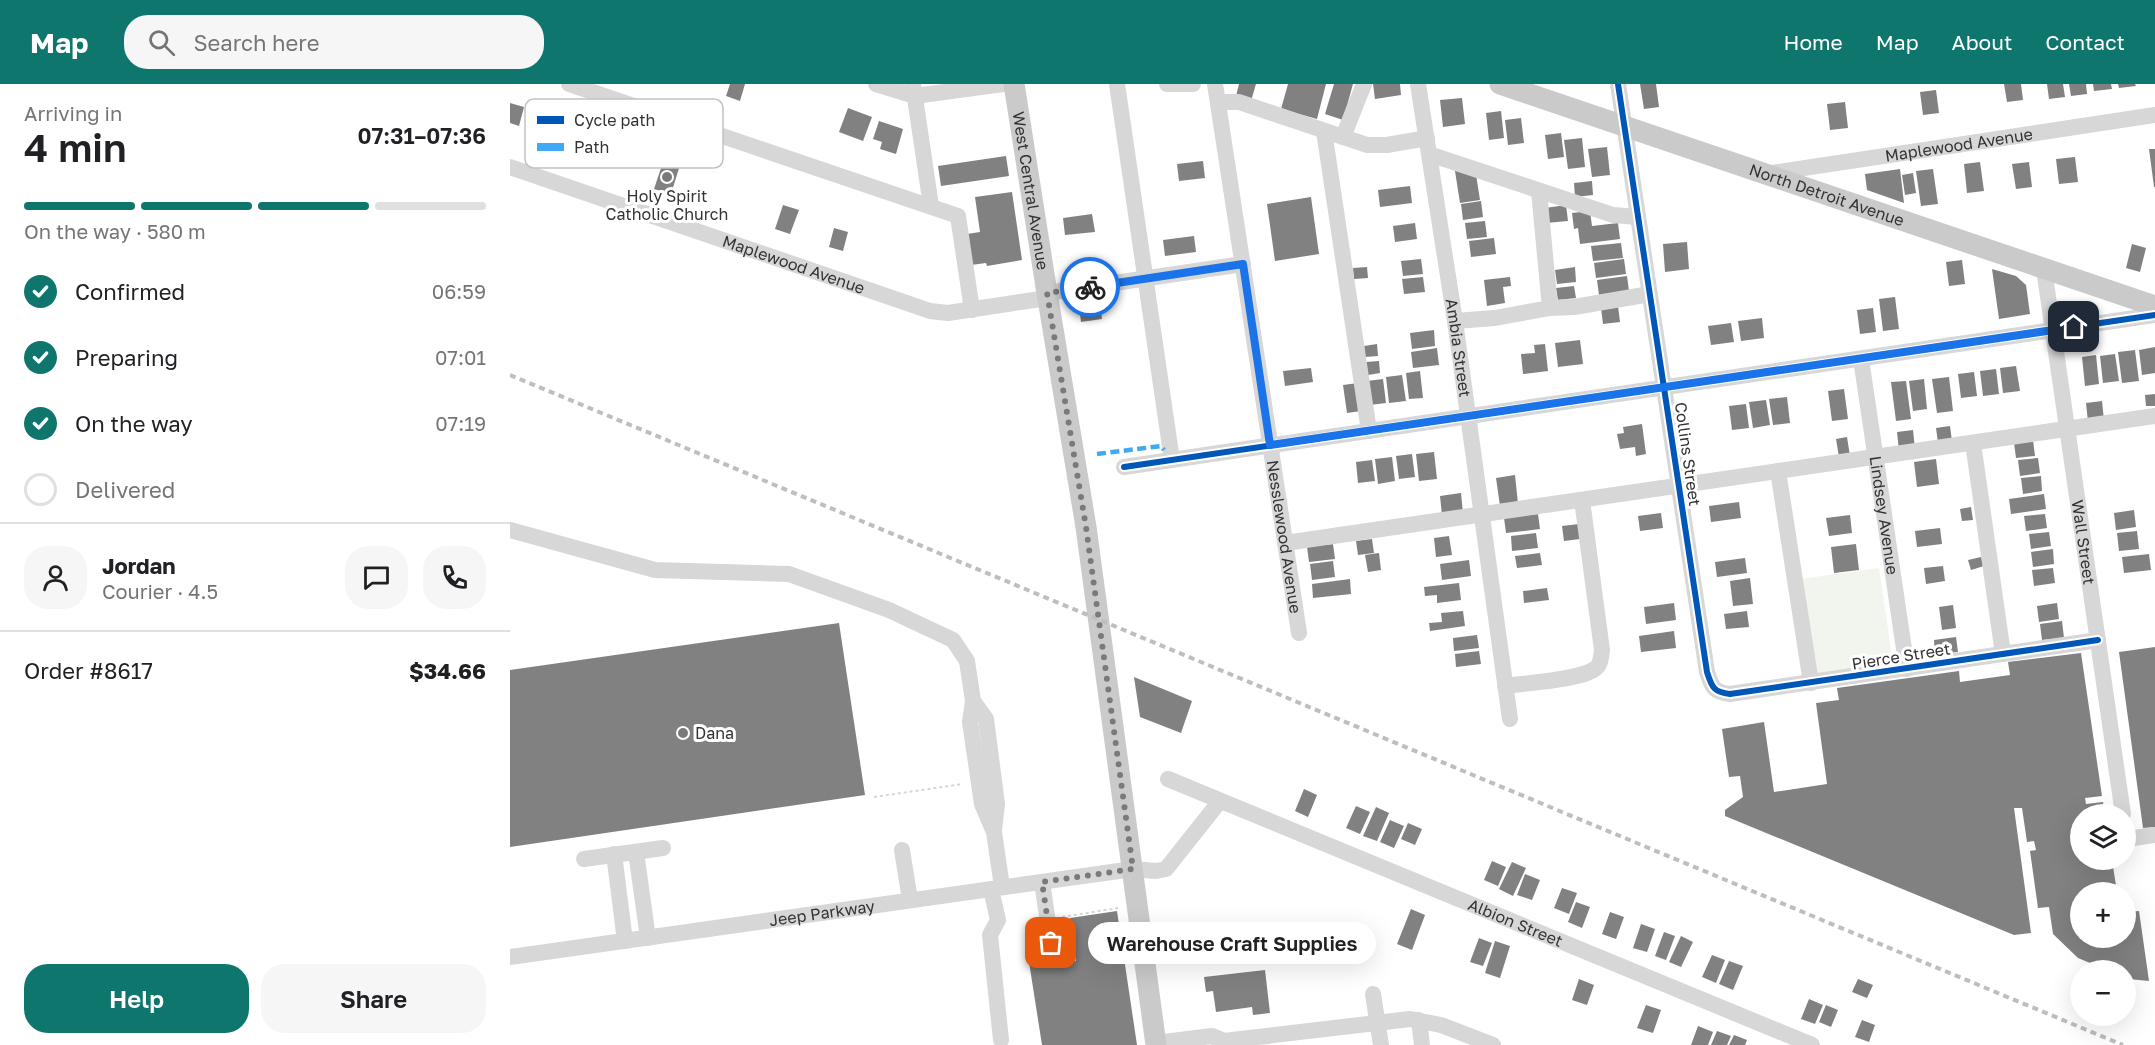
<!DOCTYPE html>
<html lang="en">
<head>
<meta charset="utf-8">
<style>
	body { margin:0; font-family:"Golos Text",sans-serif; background:#f6f6f6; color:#202124; height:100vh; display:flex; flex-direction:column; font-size:22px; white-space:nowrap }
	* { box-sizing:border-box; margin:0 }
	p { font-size:20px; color:#757577 }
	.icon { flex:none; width:33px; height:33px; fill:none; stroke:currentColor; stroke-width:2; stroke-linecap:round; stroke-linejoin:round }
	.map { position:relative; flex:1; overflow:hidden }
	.drawer { display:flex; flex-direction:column; background:#fff; width:510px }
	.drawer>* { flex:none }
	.controls { position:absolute; left:1560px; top:720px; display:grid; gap:12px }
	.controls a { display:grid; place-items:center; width:66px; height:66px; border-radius:50%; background:#fff; box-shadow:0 6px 24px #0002; font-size:30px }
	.pin { position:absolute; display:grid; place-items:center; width:51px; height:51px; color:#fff; margin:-26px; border-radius:12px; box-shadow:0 3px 9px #0006 }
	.courier { position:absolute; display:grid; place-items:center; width:60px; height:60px; margin:-30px; border:4px solid #1a73e8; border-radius:50%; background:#fff; color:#222; box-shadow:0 2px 8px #0007 }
	.bubble { position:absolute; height:42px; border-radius:21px; background:#fff; box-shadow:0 6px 24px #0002; font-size:20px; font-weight:600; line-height:42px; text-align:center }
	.summary em { font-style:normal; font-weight:600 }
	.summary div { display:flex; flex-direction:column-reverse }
	.summary { display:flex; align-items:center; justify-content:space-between; height:102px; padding:0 24px }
	h1 { font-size:39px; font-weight:600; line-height:45px }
	.bar { display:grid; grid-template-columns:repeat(4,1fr); gap:9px 6px; align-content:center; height:72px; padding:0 24px }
	.bar i { height:8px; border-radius:4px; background:#e0e0e0 }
	.bar .selected { background:#0f766e }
	.bar p { grid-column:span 4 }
	.line { display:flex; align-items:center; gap:15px; padding:0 24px; border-top:2px solid #e0e0e0 }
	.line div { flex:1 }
	.round { display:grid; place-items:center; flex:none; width:63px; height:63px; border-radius:24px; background:#f6f6f6 }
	ol { padding:0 24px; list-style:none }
	li { display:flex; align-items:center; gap:18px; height:66px }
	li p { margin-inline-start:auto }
	li .icon { padding:6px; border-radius:50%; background:#0f766e; color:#fff; stroke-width:4 }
	li:last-child { color:#757577 }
	li i { width:33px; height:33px; border:3px solid #e0e0e0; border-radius:50% }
	.action { display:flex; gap:12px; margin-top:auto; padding:12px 24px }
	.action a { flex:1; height:69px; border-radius:24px; background:#0f766e; color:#fff; font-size:24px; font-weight:600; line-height:69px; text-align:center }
	.action a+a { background:#f6f6f6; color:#202124 }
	header { display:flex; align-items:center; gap:36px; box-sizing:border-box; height:84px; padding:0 30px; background:#0f766e; color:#fff }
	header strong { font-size:28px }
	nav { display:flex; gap:33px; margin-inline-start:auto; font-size:21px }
	.search { width:420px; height:54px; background:#f6f6f6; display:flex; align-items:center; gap:15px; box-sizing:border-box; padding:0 21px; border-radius:24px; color:#757577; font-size:22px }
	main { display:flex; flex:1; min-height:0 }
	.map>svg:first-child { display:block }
	.green { fill:#f1f5ed }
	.building { fill:#818181 }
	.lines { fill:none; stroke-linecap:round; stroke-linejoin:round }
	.path { stroke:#d6d6d6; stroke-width:2; stroke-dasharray:3 3; stroke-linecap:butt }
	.minor { stroke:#d7d7d7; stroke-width:16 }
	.major { stroke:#cacaca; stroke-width:21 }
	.rail { stroke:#bebebe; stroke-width:4; stroke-dasharray:6 4.5; stroke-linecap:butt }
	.quiet { stroke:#3fa9f5; stroke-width:4.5; stroke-dasharray:9 4.5; stroke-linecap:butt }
	.cycleway-casing { stroke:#fff; stroke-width:10 }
	.cycleway { stroke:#0057b8; stroke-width:6 }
	.done { stroke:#7a7a7a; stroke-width:6; stroke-dasharray:0 10.8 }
	.route { stroke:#1a73e8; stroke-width:8 }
	.poi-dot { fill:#7a7a7a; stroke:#fff; stroke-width:2 }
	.labels { text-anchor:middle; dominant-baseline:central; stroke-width:6; stroke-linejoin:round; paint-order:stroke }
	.street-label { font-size:16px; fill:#333; stroke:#fff }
	.poi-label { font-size:16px; fill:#333; stroke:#fff }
	.key { fill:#fff; stroke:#c2c2c2; stroke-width:1.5 }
	.key-label { font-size:16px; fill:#333 }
</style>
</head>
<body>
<header>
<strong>Map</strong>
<div class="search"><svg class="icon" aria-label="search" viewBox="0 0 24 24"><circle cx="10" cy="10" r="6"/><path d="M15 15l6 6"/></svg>Search here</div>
<nav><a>Home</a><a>Map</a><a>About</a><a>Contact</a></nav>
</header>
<main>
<section class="drawer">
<div class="summary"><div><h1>4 min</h1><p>Arriving in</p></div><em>07:31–07:36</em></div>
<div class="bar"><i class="selected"></i><i class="selected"></i><i class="selected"></i><i></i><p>On the way · 580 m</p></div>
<ol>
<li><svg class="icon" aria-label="check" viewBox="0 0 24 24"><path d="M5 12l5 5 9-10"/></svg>Confirmed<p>06:59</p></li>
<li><svg class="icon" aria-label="check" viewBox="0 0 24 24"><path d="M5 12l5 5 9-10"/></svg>Preparing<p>07:01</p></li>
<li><svg class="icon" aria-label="check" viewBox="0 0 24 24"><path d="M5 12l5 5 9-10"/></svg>On the way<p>07:19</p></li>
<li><i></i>Delivered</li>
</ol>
<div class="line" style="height:108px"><a class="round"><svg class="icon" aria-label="person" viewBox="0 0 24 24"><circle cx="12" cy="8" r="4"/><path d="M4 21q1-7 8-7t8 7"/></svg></a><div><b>Jordan</b><p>Courier · 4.5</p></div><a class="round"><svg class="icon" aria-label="chat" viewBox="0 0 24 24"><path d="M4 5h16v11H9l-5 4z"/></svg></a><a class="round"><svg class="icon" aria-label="phone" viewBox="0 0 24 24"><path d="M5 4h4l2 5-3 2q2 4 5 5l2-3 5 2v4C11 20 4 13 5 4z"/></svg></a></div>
<div class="line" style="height:78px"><div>Order #8617</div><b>$34.66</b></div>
<div class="action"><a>Help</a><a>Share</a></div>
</section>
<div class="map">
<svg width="1645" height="961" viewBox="0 0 1645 961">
	<rect width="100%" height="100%" fill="#fff"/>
	<!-- green -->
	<path class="green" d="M1369 484 1383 579 1305 590 1291 495Z"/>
	<!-- building -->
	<path class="building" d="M220 0H235L230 17 216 12Z
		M729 0H746L741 17 726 12Z
		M778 0H816L807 35 771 25Z
		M824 0H843L833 36 815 30Z
		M863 0H890L891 11 865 15Z
		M1130 0H1146L1149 23 1134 25Z
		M1494 0H1511L1513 16 1497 18Z
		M1537 0H1553L1555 13 1539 15Z
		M1559 0H1576L1577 10 1561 12Z
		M1583 0H1601L1602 5 1584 7Z
		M1608 0H1625L1626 2 1609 4Z
		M1426 6 1429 29 1413 31 1410 8Z
		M952 14 955 40 933 43 930 16Z
		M1335 18 1338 44 1320 46 1317 20Z
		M0 19 14 23 9 42 0 39Z
		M338 24 362 33 353 57 329 48Z
		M991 27 994 54 979 56 976 29Z
		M1011 34 1014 59 998 61 995 36Z
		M369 37 393 45 386 70 370 65 372 58 363 55Z
		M1051 49 1054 73 1038 75 1035 51Z
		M1072 54 1075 83 1058 85 1054 56Z
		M1097 63 1100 91 1082 93 1078 65Z
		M1639 65H1645V103H1644Z
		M496 72 499 92 431 102 428 82Z
		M1565 73 1568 98 1549 100 1546 75Z
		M154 75 170 81 161 110 144 105Z
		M693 77 695 94 669 97 667 80Z
		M1470 78 1474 107 1457 109 1454 80Z
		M1519 78 1522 103 1506 105 1502 80Z
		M965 84 970 116 950 119 945 87Z
		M1390 85 1394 119 1357 106 1355 90Z
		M1423 85 1428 120 1411 122 1406 87Z
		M1403 89 1406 109 1395 111 1392 91Z
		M1082 97 1083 111 1065 113 1064 99Z
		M900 102 902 119 870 123 868 106Z
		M502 108 512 176 477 182 476 179 461 181 457 150 470 148 465 113Z
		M801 113 809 170 765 177 757 120Z
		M971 117 973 133 953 136 951 120Z
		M273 121 289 126 280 150 265 145Z
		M1056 121 1058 137 1036 139 1035 124Z
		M1080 127 1082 142 1108 139 1110 155 1070 160 1068 144 1064 145 1062 129Z
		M582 130 585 148 555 151 553 134Z
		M975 137 977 153 957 155 955 139Z
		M905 139 907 155 885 158 883 142Z
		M324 144 338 148 333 167 319 163Z
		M684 152 686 168 655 172 653 156Z
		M984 154 986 170 961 173 959 157Z
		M1177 158 1179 185 1155 188 1153 160Z
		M1111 159 1113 174 1083 177 1081 162Z
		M1622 160 1636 164 1630 188 1616 184Z
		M911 175 913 190 893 192 891 177Z
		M1114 175 1116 190 1086 194 1084 179Z
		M1452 176 1455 200 1439 202 1436 178Z
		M857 183 858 194 844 195 843 184Z
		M1065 183 1066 198 1047 200 1045 186Z
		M1482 185 1506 192 1516 201 1520 230 1489 235Z
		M1117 192 1119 207 1089 211 1087 196Z
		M913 193 915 208 894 210 892 195Z
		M1000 193 1001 202 993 203 995 219 977 222 974 196Z
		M1064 202 1066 214 1048 216 1046 204Z
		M1385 213 1389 245 1373 247 1369 215Z
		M590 220 592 235 571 238 569 222Z
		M1108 222 1110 238 1093 240 1091 224Z
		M1363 224 1366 248 1350 250 1347 226Z
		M1252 234 1254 254 1231 257 1228 237Z
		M1221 239 1224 258 1201 261 1198 242Z
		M924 246 925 262 902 265 900 249Z
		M1070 256 1073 280 1048 283 1045 259Z
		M867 260 868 272 855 273 854 262Z
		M1035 260 1038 287 1013 290 1011 270 1025 269 1024 261Z
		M1645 263V289L1632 291 1629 266Z
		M927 264 929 281 903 284 901 268Z
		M1625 266 1629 297 1612 299 1608 268Z
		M1605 270 1609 297 1593 299 1590 272Z
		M1586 271 1589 300 1575 302 1572 273Z
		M869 277 870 289 858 291 856 278Z
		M1506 282 1510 307 1493 309 1490 284Z
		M801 284 803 298 775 302 773 287Z
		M1486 285 1489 310 1473 312 1470 287Z
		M910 287 913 314 899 315 896 289Z
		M1464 288 1467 312 1451 314 1448 290Z
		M892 291 896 317 879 319 876 293Z
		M1439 293 1443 327 1427 329 1422 295Z
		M873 295 876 319 860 321 857 297Z
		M1414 295 1417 325 1403 327 1399 297Z
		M1396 297 1401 335 1386 337 1381 298Z
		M848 299 851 327 837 329 833 301Z
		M1334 305 1338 335 1322 337 1318 307Z
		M1645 310V322H1636L1635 311Z
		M1277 313 1280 339 1263 341 1259 315Z
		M1256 316 1260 341 1243 344 1239 318Z
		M1592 317 1594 336 1578 338 1576 319Z
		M1236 320 1239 344 1222 346 1219 322Z
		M1132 340 1136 370 1126 372 1125 363 1110 365 1107 350 1114 349 1113 343Z
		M1440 342 1442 357 1428 359 1426 344Z
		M1403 346 1405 365 1389 367 1387 348Z
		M1337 353 1340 372 1329 373 1326 355Z
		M1523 356 1525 372 1506 374 1504 359Z
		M924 368 927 395 909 397 906 370Z
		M902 370 905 393 889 395 886 372Z
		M882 373 885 397 868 400 865 375Z
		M1528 374 1530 389 1510 392 1508 376Z
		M1426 375 1429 400 1407 403 1404 378Z
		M862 376 865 397 848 399 846 378Z
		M1005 391 1008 420 990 422 986 394Z
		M1531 392 1532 407 1513 410 1511 394Z
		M951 409 953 429 932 431 930 412Z
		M1534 410 1536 425 1501 430 1499 415Z
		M1229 418 1231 434 1201 438 1199 422Z
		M1461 423 1463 436 1452 437 1450 425Z
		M1624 426 1626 443 1606 446 1604 429Z
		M1151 429 1153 444 1130 447 1128 432Z
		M1028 430 1030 445 996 449 994 434Z
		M1535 430 1537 444 1516 447 1514 432Z
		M1340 431 1342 449 1319 452 1316 434Z
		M1069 440 1070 455 1054 457 1052 442Z
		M1430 444 1432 460 1407 463 1405 447Z
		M1627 447 1629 465 1609 467 1607 449Z
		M1539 448 1541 462 1521 465 1519 450Z
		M1026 449 1028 464 1002 467 1001 452Z
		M939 452 942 471 926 473 924 454Z
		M862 455 864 469 848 471 846 457Z
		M823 460 825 475 799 478 797 463Z
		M1346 460 1349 486 1324 489 1321 463Z
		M1543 465 1544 480 1523 483 1521 468Z
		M869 469 871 486 858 488 855 471Z
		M1030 469 1032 481 1007 484 1005 472Z
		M1639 470 1641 486 1614 489 1612 473Z
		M1471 473 1474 482 1461 486 1458 476Z
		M1235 474 1237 489 1207 493 1205 478Z
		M959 476 961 492 932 496 930 480Z
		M823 477 825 493 802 496 800 480Z
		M1433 482 1435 497 1416 500 1414 484Z
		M1543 484 1545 499 1524 502 1522 486Z
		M1240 494 1243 520 1223 522 1220 497Z
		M840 495 841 510 803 514 802 500Z
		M949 499 951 516 927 519V511L915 512 914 503Z
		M1037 504 1039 516 1014 519 1013 507Z
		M1164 519 1166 536 1136 540 1134 523Z
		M1547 519 1549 535 1529 538 1527 522Z
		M1443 521 1446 544 1432 546 1429 523Z
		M953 527 955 542 920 547 919 539 932 538 931 529Z
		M1237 527 1239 543 1216 545 1214 530Z
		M1552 537 1554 554 1532 556 1530 540Z
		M329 539 355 711 0 763V586Z
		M1164 547 1166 564 1131 568 1129 552Z
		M967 551 969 564 944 567 943 554Z
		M1446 553 1448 568 1425 570 1424 556Z
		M1645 563V743L1633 744 1609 568Z
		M969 567 971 580 946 583 945 570Z
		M1571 569 1592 712 1575 714 1576 720 1593 718 1595 730H1570V776H1602L1607 808H1570V854H1616V828L1629 827 1639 897 1618 895 1616 894V886H1597L1568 874 1543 850 1539 823 1528 824 1520 767 1526 766 1524 757 1517 758 1512 724H1504L1521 849 1504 851 1215 732V726L1233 713 1230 692 1219 693 1212 645 1254 638 1264 708 1317 700 1306 619 1329 616 1327 604 1449 587 1450 598 1500 591 1498 578Z
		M624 593 682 617 671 649 630 633Z
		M794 705 807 711 798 733 785 727Z
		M846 722 860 728 850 750 836 744Z
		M866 723 879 729 867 757 853 752Z
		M880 736 894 742 884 764 870 758Z
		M898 739 912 745 905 761 891 755Z
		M982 777 996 783 988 802 974 796Z
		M1002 778 1016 784 1003 812 989 805Z
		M1015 790 1030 796 1022 816 1007 811Z
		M1052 804 1067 809 1059 830 1044 824Z
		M1066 818 1080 823 1072 844 1058 838Z
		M901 825 915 831 902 866 887 860Z
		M607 827 627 961H532L519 878 555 873 556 878 566 877 560 834Z
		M1100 828 1114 833 1106 855 1092 850Z
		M1131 840 1145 845 1137 868 1123 864Z
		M1154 848 1165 852 1156 876 1145 872Z
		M1171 852 1183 858 1171 883 1159 878Z
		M969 854 982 859 973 882 960 878Z
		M985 857 1000 862 990 894 975 889Z
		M1202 871 1215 876 1206 899 1192 893Z
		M1219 877 1233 882 1223 906 1209 900Z
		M755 886 760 929 743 931 742 923 706 928 703 907 696 908 694 893Z
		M1069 895 1084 901 1077 921 1062 916Z
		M1348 895 1363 901 1357 914 1342 908Z
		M1299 915 1313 921 1305 940 1291 935Z
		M1136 921 1151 926 1143 949 1127 944Z
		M1316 921 1328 926 1321 943 1309 938Z
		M1352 936 1365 941 1359 958 1345 953Z
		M1188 942 1203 948 1198 961H1181Z
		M1207 947 1221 952 1217 961H1201Z
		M1224 951 1237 956 1235 961H1219Z"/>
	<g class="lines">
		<!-- path -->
		<path class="path" d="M364 713 453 700
			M552 833 608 824"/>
		<!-- minor -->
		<g class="minor">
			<path d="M59 0 448 132 462 226"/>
			<path d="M366 0 405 12 493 0"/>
			<path d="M403 0 421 122"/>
			<path d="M607 0 662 376"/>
			<path d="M657 0H683"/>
			<path id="s1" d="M705 0 789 549"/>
			<path id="s2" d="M908 0 945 237 1000 635"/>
			<path d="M1108 0 1197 588C1202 603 1203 608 1220 610L1588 556"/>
			<path d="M708 18H729L857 61H877L917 54"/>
			<path d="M814 47 859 347"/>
			<path d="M833 53 854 0"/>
			<path d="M919 70 1103 131 1128 133"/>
			<path id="s3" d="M0 83 420 227 438 229 537 214"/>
			<path id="s4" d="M1255 90 1645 31"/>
			<path d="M1029 107 1040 224"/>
			<path id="s5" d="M1534 185 1613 730"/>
			<path d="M537 209 733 180"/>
			<path d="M945 237 985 234 1040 224 1064 223 1140 210"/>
			<path id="s6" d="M1351 275 1397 585"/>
			<path d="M1463 359 1493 570"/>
			<path d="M614 383 1645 231"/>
			<path d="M1268 387 1301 599"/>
			<path d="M0 446 145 486 279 490 379 526 443 556 457 577 463 617 460 638 472 720 484 748 492 803"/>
			<path d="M775 459 1645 332"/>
			<path d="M995 602C1014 599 1073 596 1086 584 1091 580 1091 572 1092 566L1072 416"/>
			<path d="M463 617 476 635 487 720 484 746"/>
			<path id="s7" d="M658 695 1302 961"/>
			<path d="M1616 747 1617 755 1645 751"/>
			<path d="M392 766 400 816"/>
			<path d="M126 768 138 854"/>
			<path d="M104 770 115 857"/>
			<path d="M74 775 153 764"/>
			<path d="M532 798 541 859"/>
			<path d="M481 805 488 836 480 851 491 956"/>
			<path id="s8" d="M0 873 623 785 646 787 656 785 710 717"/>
			<path d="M863 910 871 961"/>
			<path d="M909 936 912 961"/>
			<path d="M714 957 900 935 931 941 983 961"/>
			<path d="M646 959 702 952 714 957 709 961"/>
		</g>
		<!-- major -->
		<g class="major">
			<path id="s9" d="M504 0 537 209 576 443 646 961"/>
			<path id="s10" d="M990 0 1645 222"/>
		</g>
		<!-- rail -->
		<path class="rail" d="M0 291 1613 961"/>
		<!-- quiet -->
		<path class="quiet" d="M587 370 651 362 654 366"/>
		<!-- cycleway casing -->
		<g class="cycleway-casing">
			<path id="cycleway" d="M1108 0 1197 588C1202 603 1203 608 1220 610L1588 556
				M614 383 1645 231"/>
		</g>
		<!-- cycleway -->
		<use href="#cycleway" class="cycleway"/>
	</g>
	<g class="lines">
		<!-- done -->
		<path class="done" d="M541 859 532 798 623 785 576 443 537 209 580 203"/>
		<!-- route -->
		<path class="route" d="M580 203 733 180 760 361 1564 243"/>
	</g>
	<!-- markers -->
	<g class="poi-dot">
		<circle cx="157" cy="93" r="6"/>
		<circle cx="173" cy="649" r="6"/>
	</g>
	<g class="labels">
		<!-- street labels -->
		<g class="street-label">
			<text stroke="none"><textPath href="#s4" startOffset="196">Maplewood Avenue</textPath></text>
			<text stroke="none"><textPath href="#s9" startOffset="108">West Central Avenue</textPath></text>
			<text stroke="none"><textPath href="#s10" startOffset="345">North Detroit Avenue</textPath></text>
			<text stroke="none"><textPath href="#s3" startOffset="300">Maplewood Avenue</textPath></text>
			<text stroke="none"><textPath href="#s2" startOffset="267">Ambia Street</textPath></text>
			<text transform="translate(1178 370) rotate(82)">Collins Street</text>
			<text stroke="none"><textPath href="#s6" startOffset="158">Lindsey Avenue</textPath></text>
			<text stroke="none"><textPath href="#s1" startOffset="458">Nesslewood Avenue</textPath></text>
			<text stroke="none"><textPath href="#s5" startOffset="276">Wall Street</textPath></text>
			<text transform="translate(1391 572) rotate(-9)">Pierce Street</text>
			<text stroke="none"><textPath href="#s8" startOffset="315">Jeep Parkway</textPath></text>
			<text stroke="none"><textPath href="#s7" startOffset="376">Albion Street</textPath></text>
		</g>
		<!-- poi labels -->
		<g class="poi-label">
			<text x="157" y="112">Holy Spirit<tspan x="157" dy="18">Catholic Church</tspan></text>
			<text x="185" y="649" text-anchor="start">Dana</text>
		</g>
	</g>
	<!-- legend -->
	<rect x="15" y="15" width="198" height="69" rx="9" class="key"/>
	<rect x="27" y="32" width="27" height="8" fill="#0057b8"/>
	<rect x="27" y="59" width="27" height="8" fill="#3fa9f5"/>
	<g class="key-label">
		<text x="64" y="42">Cycle path</text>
		<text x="64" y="69">Path</text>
	</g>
</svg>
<div class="controls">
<a><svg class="icon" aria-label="layers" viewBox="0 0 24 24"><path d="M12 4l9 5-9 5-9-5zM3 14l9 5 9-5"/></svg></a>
<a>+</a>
<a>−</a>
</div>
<div class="pin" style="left:541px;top:859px;background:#ea580c"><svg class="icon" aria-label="bag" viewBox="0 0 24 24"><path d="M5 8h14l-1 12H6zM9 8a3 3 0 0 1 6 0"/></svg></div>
<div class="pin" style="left:1564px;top:243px;background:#1f2937"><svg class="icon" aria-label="home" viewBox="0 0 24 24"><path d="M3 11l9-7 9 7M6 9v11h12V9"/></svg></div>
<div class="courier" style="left:580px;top:203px"><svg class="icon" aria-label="bike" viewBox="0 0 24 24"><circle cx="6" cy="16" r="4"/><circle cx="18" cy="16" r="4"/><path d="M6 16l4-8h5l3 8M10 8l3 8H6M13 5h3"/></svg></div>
<div class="bubble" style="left:578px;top:838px;width:288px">Warehouse Craft Supplies</div>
</div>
</main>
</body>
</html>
